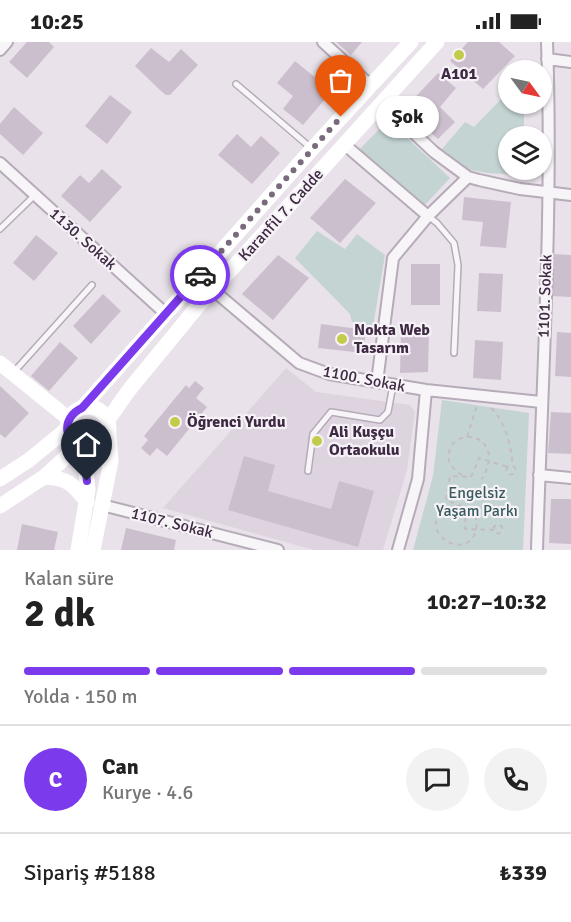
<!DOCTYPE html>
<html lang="tr">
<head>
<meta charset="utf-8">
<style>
	body { margin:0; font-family:Signika,sans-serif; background:#f2f2f2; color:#222; height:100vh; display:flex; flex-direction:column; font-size:22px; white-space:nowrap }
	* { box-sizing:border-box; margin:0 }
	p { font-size:20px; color:#767676 }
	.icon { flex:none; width:33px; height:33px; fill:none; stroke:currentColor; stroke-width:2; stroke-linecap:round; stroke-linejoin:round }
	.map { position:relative; height:508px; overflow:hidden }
	.panel { display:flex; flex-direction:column; background:#fff; flex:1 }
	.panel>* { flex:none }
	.needle { width:39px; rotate:123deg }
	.controls { position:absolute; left:498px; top:18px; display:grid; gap:12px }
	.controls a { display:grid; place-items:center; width:54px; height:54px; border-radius:50%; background:#fff; box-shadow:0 2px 4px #0004; font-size:30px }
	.pin { position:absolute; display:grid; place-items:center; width:51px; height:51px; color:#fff; margin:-62px -26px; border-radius:50% 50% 50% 0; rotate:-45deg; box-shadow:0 0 6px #0007 }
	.pin .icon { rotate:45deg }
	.courier { position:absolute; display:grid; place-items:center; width:60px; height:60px; margin:-30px; border:4px solid #7c3aed; border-radius:50%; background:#fff; color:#222; box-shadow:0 2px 8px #0007 }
	.bubble { position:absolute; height:42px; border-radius:21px; background:#fff; box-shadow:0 2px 4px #0004; font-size:20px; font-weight:700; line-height:42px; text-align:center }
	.headline em { font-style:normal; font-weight:700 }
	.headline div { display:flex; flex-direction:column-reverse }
	.headline { display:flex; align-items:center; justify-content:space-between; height:102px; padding:0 24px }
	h1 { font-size:39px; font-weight:700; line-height:45px }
	.bar { display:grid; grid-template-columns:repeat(4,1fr); gap:9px 6px; align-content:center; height:72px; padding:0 24px }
	.bar i { height:8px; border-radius:4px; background:#e0e0e0 }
	.bar .on { background:#7c3aed }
	.bar p { grid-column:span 4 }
	.line { display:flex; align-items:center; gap:15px; padding:0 24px; border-top:2px solid #e0e0e0 }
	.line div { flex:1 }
	.round { display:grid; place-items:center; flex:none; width:63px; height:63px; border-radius:32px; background:#f2f2f2 }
	.status { display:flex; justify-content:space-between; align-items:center; height:42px; padding:0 30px; background:#fff; direction:ltr }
	.status svg { height:16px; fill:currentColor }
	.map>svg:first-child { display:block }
	.built { fill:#ddd4df }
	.green { fill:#c3d4d3 }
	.building { fill:#cbbfcd }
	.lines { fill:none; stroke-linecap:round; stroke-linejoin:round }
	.lane-casing { stroke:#b6abb8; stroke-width:8 }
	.street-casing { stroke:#b6abb8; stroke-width:14 }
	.path { stroke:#c4bcc5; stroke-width:2; stroke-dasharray:4.5 4.5; stroke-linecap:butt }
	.lane { stroke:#f8f5f8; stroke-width:5 }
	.street { stroke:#f8f5f8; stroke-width:10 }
	.secondary { stroke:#fff; stroke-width:15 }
	.done { stroke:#7a6a7d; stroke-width:6; stroke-dasharray:0 10.8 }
	.route { stroke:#7c3aed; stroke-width:8 }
	.poi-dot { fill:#c3cc4a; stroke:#f6f2f7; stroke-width:2 }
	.labels { text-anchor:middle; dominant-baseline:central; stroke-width:4.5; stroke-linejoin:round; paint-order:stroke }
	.poi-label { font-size:16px; font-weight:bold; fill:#3e2a42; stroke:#f6f2f7; text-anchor:start }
	.street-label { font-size:16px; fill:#3e2a42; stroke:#f6f2f7 }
	.park-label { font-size:16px; fill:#385c5d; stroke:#f6f2f7 }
</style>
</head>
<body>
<div class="status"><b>10:25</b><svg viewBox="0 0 49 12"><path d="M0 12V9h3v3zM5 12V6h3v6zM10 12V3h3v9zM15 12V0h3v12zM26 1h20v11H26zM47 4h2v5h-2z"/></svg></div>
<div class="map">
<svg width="571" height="508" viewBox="0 0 571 508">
	<rect width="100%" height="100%" fill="#e9e2ea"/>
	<!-- built -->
	<path class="built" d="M286 326 316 350 410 363 415 370 407 428 383 508H314L163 466Z"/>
	<!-- green -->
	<path class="green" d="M508 50V62H524V94H508V128H524L517 133 488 131 470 128 442 107 465 80 474 85Z
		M388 78 450 136 423 165 360 107Z
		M317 189 345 207 357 192 385 213 373 284 352 280 350 272 295 216Z
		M442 358 529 371 523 508H413L433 434Z
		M80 387a9 9 0 1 1 18 0a9 9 0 1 1-18 0Z"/>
	<!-- building -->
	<path class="building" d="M27 0H49L54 5 27 36 9 20Z
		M336 0H362L351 13Z
		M468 0H499L515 14 483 47 450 19Z
		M151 6 169 20 181 7 198 23 170 53H166L161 49 135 24Z
		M295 19 332 49 303 83 283 67 293 54 277 41Z
		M438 31 456 46 440 65 455 80 438 97 404 67Z
		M110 53 132 70 107 102 85 84Z
		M14 65 43 91 23 113 0 92V82Z
		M237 92 251 105 261 94 280 111 252 142 218 113Z
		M102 127 122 145 90 180 61 154 80 133 89 141Z
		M345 137 376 161 340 201 310 176Z
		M464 155 511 160 506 206 480 204 483 180 462 178Z
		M36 193 58 211 34 239 13 221Z
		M554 212 571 213V255L551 254Z
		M278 213 309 236 273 278 242 252Z
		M411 222H440V263H411Z
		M479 231 503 232 501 270 477 269Z
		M103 252 121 269 91 302 73 284Z
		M321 282 366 288 363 311 318 306Z
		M401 288 429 290 428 330 400 331Z
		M557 290 571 291V335L555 334Z
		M475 298 503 300 501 338 473 336Z
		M60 300 78 316 49 349 31 334Z
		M195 339 204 346 196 356 207 365 167 414 157 406 150 414 141 406 148 398 144 394 186 343 189 346Z
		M0 344 29 371 5 396 0 392Z
		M551 370 571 371V412L548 411Z
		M244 414 275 423 268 449 331 467 339 439 374 449 358 505 228 468Z
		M551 457H571V502L549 501Z
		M22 482 58 490 54 508H17Z
		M126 486 176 498 174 508H121Z"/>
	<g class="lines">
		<!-- lane casing -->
		<g class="lane-casing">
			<path id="lane" d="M236 42 311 106
				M428 174 437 181 454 201 458 223 454 311
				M0 187 35 153
				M13 331 92 243
				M308 429 313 392 331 370 380 378 388 370 393 343"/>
		</g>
		<!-- street casing -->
		<g class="street-casing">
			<path id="street" d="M323 0 371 44
				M0 8 7 0
				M547 17 571 20
				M382 61 434 110 468 135 479 138 520 147 571 153
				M345 103 428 174
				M0 121 166 272
				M213 248 299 321 329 332 426 348 541 360
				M377 340 393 216 428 174 468 135
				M539 433 571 436
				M102 463 278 508
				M398 508 418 437 426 348
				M537 508C542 339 553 169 547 0"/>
		</g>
		<!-- path -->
		<path class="path" d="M491 366C506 380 511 404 513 424
			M467 395 477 363
			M506.5 428a4.5 4.5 0 1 1 9 0a4.5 4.5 0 1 1-9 0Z
			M462 433C454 428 446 421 449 410 456 382 507 394 482 437
			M458 464C418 472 440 508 465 502 471 499 475 494 476 488 477 483 476 478 476 474
			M493.5 487a4.5 4.5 0 1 1 9 0a4.5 4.5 0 1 1-9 0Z
			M494 488 465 487 466 466 446 458 450 434 471 435 479 416 508 425"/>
		<!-- lane -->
		<use href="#lane" class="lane"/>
		<!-- street -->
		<use href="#street" class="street"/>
		<!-- secondary -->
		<path class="secondary" d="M0 321 69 377
			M67 386a21 21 0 1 1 42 0a21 21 0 1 1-42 0Z
			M82 366 312 107 411 0
			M108 378 129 348 198 264 437 0
			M44 435C68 436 73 442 87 460
			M0 437 29 418 67 387
			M0 464 44 435 78 404
			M78 508 88 448 83 406
			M93 508 111 419 109 392"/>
	</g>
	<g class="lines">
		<!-- done -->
		<path class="done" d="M200 233 341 75"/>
		<!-- route -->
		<path class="route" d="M87 439 83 406C62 399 62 375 82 366L200 233"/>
	</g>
	<!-- markers -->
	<g class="poi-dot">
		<circle cx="459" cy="13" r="6"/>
		<circle cx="342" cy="297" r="6"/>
		<circle cx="175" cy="380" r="6"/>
		<circle cx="317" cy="399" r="6"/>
	</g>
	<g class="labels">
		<!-- poi labels -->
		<g class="poi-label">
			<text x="459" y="32" text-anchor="middle">A101</text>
			<text x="354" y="288">Nokta Web<tspan x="354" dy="18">Tasarım</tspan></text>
			<text x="187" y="380">Öğrenci Yurdu</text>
			<text x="329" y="390">Ali Kuşçu<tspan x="329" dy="18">Ortaokulu</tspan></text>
		</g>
		<!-- street labels -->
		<g class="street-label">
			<text transform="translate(281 173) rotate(-48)">Karanfil 7. Cadde</text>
			<text transform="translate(83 197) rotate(42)">1130. Sokak</text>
			<text transform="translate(545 254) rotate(-88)">1101. Sokak</text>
			<text transform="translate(364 337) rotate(11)">1100. Sokak</text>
			<text transform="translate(172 481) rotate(14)">1107. Sokak</text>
		</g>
		<!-- park labels -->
		<g class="park-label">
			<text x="477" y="451">Engelsiz<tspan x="477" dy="18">Yaşam Parkı</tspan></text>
		</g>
	</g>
</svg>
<div class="controls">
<a><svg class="needle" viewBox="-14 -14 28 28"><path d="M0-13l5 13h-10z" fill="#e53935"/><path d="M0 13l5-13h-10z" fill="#767676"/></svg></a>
<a><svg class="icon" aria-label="layers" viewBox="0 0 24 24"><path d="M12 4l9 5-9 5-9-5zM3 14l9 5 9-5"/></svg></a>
</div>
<div class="pin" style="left:341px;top:75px;background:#ea580c"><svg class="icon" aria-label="bag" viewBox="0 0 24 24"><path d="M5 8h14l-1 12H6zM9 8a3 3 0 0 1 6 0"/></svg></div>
<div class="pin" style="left:87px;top:439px;background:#1f2937"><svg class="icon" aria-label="home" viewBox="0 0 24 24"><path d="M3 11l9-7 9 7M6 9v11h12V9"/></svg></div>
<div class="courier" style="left:200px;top:233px"><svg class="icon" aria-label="car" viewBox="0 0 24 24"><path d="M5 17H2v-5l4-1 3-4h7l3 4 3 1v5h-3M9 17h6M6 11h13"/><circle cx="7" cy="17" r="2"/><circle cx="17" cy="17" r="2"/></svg></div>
<div class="bubble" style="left:376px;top:54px;width:63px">Şok</div>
</div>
<section class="panel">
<div class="headline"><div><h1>2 dk</h1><p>Kalan süre</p></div><em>10:27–10:32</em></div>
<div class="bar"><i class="on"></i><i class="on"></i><i class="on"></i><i></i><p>Yolda · 150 m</p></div>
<div class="line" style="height:108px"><b class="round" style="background:#7c3aed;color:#fff">C</b><div><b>Can</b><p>Kurye · 4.6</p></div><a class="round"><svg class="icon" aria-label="chat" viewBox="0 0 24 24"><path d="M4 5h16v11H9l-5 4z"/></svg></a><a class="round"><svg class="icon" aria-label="phone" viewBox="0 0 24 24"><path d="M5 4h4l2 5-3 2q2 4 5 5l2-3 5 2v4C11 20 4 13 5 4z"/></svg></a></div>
<div class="line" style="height:78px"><div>Sipariş #5188</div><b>₺339</b></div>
</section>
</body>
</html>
